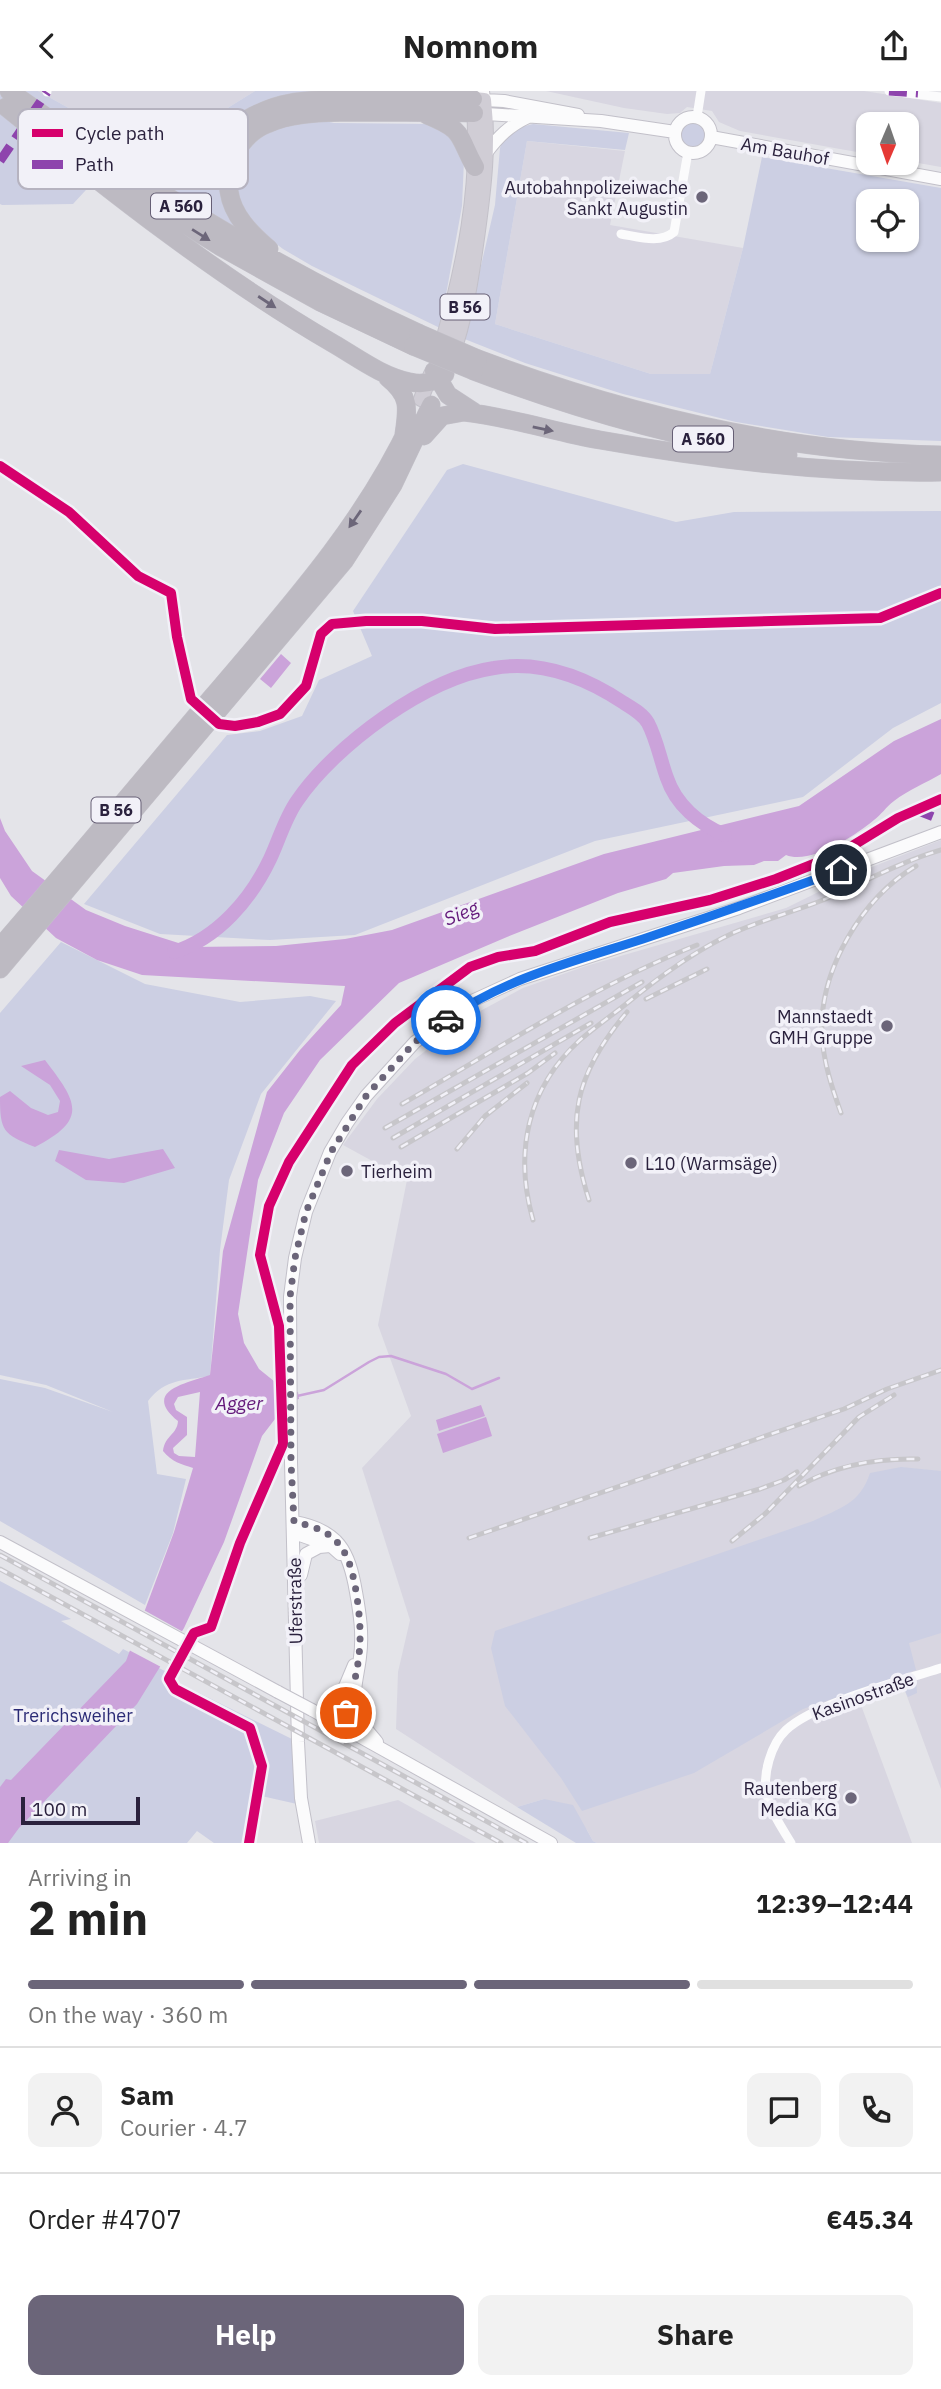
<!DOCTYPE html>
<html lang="en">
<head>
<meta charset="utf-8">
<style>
	body { margin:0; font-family:"IBM Plex Sans",sans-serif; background:#f2f2f2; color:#222; height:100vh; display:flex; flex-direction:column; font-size:26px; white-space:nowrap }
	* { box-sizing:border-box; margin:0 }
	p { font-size:23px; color:#767676 }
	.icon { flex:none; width:38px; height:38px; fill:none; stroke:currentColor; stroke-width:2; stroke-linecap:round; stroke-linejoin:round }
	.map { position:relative; height:1752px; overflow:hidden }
	.details { display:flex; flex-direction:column; background:#fff; flex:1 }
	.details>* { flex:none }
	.needle { width:46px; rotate:182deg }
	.fabs { position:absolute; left:856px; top:21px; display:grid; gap:14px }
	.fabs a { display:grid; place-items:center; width:63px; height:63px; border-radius:14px; background:#fff; box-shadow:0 2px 5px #0004; font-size:35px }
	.scale { position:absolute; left:21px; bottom:18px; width:119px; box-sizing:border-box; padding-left:7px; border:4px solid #2a213d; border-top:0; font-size:19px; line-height:24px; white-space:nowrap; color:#2a213d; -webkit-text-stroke:5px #f2f1f8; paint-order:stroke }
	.pin { position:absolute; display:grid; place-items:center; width:60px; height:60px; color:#fff; margin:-30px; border:4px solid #fff; border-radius:50%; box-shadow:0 2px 7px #0007 }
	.courier { position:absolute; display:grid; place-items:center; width:70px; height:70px; margin:-35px; border:5px solid #1a73e8; border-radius:50%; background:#fff; color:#222; box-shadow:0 2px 9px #0007 }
	.headline em { font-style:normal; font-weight:700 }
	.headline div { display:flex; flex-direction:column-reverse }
	.headline { display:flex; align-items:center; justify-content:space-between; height:119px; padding:0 28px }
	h1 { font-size:46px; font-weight:700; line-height:52px }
	.bar { display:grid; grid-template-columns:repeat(4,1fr); gap:10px 7px; align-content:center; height:84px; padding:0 28px }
	.bar i { height:9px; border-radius:5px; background:#e0e0e0 }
	.bar .active { background:#6b6579 }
	.bar p { grid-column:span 4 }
	.line { display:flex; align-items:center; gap:18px; padding:0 28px; border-top:2px solid #e0e0e0 }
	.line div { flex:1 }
	.round { display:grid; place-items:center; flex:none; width:74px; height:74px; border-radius:14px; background:#f2f2f2 }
	.cta { display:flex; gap:14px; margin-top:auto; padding:14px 28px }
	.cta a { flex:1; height:80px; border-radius:14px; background:#6b6579; color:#fff; font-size:28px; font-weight:700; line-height:80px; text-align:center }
	.cta a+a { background:#f2f2f2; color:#222 }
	header { display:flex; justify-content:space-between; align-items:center; height:91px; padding:0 28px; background:#fff; font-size:32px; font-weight:700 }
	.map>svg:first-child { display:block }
	.built { fill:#d8d6e1 }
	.green { fill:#cccfe3; fill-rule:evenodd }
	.water { fill:#cba3da; fill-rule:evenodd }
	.pier { fill:#e4e4e9 }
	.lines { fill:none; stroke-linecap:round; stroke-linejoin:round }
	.stream { stroke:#cba3da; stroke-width:2.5 }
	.river { stroke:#cba3da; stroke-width:14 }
	.secondary-casing { stroke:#c2c0c9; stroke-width:14 }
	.primary-casing { stroke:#c3c1c9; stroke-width:16 }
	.highway-casing { stroke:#c3c1c9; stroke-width:19 }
	.street { stroke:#fbfbfc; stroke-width:9 }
	.secondary { stroke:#fbfbfc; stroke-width:12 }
	.primary { stroke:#d0cdd5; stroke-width:14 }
	.highway { stroke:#bdbac2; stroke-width:18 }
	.rail-casing { stroke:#c7c6ca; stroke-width:5 }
	.rail { stroke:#f2f1f8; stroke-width:2.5; stroke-dasharray:8; stroke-linecap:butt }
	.secondary-bridge-casing { stroke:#c2c0c9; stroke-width:14; stroke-linecap:butt }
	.highway-bridge-casing { stroke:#c3c1c9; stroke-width:19; stroke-linecap:butt }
	.secondary-bridge { stroke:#fbfbfc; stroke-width:12 }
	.highway-bridge { stroke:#bdbac2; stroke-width:18 }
	.quiet { stroke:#8e44ad; stroke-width:9; stroke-dasharray:18 9; stroke-linecap:butt }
	.cycleway-casing { stroke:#f2f1f8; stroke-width:15 }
	.cycleway { stroke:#d6006c; stroke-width:10 }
	.oneway { fill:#6c6679 }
	.done { stroke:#6b6579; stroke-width:7; stroke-dasharray:0 12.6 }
	.route { stroke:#1a73e8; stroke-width:9 }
	.poi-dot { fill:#6b6579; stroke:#f2f1f8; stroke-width:2.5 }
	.labels { text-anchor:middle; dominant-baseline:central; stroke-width:7; stroke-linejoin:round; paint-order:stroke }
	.shield { fill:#f2f1f8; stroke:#665f75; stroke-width:2 }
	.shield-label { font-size:16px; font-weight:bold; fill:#2a213d }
	.street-label { font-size:18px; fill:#2a213d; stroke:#f2f1f8 }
	.poi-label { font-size:18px; fill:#2a213d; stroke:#f2f1f8; text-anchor:end }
	.park-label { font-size:18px; fill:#2a2a75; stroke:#f2f1f8 }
	.water-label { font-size:19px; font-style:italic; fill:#64197b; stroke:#f2f1f8 }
	.key { fill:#f2f1f8; stroke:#b6b3c0; stroke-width:2 }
	.key-label { font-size:19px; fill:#2a213d }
</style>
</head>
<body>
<header><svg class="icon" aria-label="back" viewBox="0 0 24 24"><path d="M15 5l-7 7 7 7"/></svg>Nomnom<svg class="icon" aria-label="share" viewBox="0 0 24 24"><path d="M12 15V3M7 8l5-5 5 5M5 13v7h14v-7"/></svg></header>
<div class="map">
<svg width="941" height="1752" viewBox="0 0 941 1752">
	<rect width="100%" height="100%" fill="#e4e4e9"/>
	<!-- built -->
	<path class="built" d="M38 0H255L176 49 151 53 130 51Z
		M546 0H864L941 12V76L907 70 906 33H868V63L740 40 719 31 712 20 687 16 680 22 667 23 624 17Z
		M527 50 625 60 610 134 743 157 710 283H651L495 233Z
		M941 749V1698L905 1600 861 1614 912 1752H597L593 1750 587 1739 544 1708 517 1716 396 1638 398 1581 410 1529 362 1377 411 1325 378 1234 407 1089 343 1054 377 1008 415 968 469 926 523 897 586 875 786 817 859 781Z
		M398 1709 476 1752H319L315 1730Z"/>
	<!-- green -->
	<path class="green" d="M0 0H38L130 51 151 53 176 49 255 0H428L348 3 177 63 122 60 73 113 2 114 0 113Z
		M320 29 334 32 429 33 446 39 464 69 462 115 440 237 312 175 283 158 258 139 241 114 236 99 238 72 247 56 274 36Z
		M254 30 228 68 246 145 135 75Z
		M681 44a12 12 0 1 1 24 0a12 12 0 1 1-24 0Z
		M533 33 629 42 625 59 527 50 495 233 651 283H710L743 157 762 66 941 97V350L828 346 736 331 623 303 525 272 462 247 474 205 495 114 500 57 504 47 517 37ZM868 110H906V149H868Z
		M463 373 676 431 734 421 941 420V612L893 637 803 706 595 750 355 844 270 849 160 843 84 813 227 644 260 640 302 625 319 589 372 565 353 520 447 379Z
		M61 851 145 893 240 911 310 905 336 910 261 1003 229 1089 220 1159 210 1285C184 1290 166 1287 148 1310L157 1383 186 1388 173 1442 145 1514 0 1430V1288L45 1297 113 1321 46 1294 0 1284V922Z
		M901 1376 941 1380V1542L909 1552 916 1579 803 1618 694 1682 582 1720 561 1687 505 1615 491 1557 495 1540 813 1430C840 1417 860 1413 870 1382Z
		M0 1490 71 1528 61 1530 119 1563 123 1558 176 1586 175 1590 294 1649 297 1713 257 1704 242 1752H214L197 1740 187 1752H0Z
		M916 1589 917 1602 908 1606 905 1600 853 1617 856 1610Z
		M544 1708 573 1714 593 1750 597 1752H576L517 1716Z"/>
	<!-- water -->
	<path class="water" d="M281 563 291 572 271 597 260 588Z
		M941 628V683C926 692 908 699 894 710 886 716 881 724 874 729 855 745 810 774 786 764L778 770H764L754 774 724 775 673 782 666 788 618 802 507 846 399 892 320 969 284 1022 258 1089 238 1223 244 1252 259 1278 285 1299 298 1301 299 1308 288 1311 262 1345 224 1451 184 1537 137 1613 19 1737 8 1752H0V1696L6 1688 11 1689 126 1570 174 1441 193 1377C181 1373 172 1371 163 1360 165 1344 177 1344 178 1330 141 1300 187 1292 210 1284L223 1160 267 1001 300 959 341 914 345 895 142 884 97 869 56 847 11 805 0 787V727L5 740 32 780 86 819 125 835 191 856 276 855 345 848 392 839 604 763 799 715 894 650ZM200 1301 195 1366 179 1365 174 1362 173 1357 187 1344V1326L176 1319 174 1313 178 1306Z
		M45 969C77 1011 89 1028 35 1056 3 1043 0 1040 0 1006L10 1000 31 1017 48 1024 58 1021 60 1010 50 994 21 975Z
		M163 1058 175 1077 124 1092 86 1089 55 1070 59 1059 109 1068Z
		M481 1314 485 1325 439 1340 436 1329Z
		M486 1326 492 1345 443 1362 437 1343Z"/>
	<!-- pier -->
	<path class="pier" d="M142 1518 185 1542 163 1577 127 1558Z"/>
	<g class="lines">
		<!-- stream -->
		<path class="stream" d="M297 1305 324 1299 369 1271 379 1266 391 1265 446 1283 472 1298 499 1287"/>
		<!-- river -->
		<path class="river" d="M174 861C218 847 251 808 270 768 279 749 285 727 297 710 335 654 426 587 494 577 541 569 585 586 624 612 632 617 643 623 648 632 657 649 660 668 667 687 676 714 699 733 725 744"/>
		<!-- secondary casing -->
		<g class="secondary-casing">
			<path id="secondary" d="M483 0 484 9 504 10 578 24
				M486 23 601 30 675 41
				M675 44a18 18 0 1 1 36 0a18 18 0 1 1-36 0Z
				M711 46 941 88
				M486 62C499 45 509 35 528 26
				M294 1431C339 1439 349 1460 356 1501 360 1523 363 1544 360 1566 358 1584 352 1602 356 1620 360 1633 369 1641 377 1651
				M294 1442 331 1455 340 1463
				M0 1451 278 1601
				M301 1484 306 1463 319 1456 330 1455
				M312 1619 551 1752
				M331 1629 354 1574
				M340 1634 352 1603
				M309 1752 301 1707 298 1651 291 1371 290 1206 295 1167 306 1121 330 1061 347 1032 366 1005 415 951 472 910 520 888 739 817 941 741"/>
		</g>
		<!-- primary casing -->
		<g class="primary-casing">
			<path id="primary" d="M440 260C463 179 482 93 473 8L484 9C489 53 484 96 478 140 472 183 466 227 451 268
				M421 308 431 283"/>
		</g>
		<!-- highway casing -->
		<g class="highway-casing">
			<path id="highway" d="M9 0C140 92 272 175 418 242
				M6 16C111 101 217 185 334 253 358 267 383 286 410 291 423 294 435 291 445 283
				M427 24C466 40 457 44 475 76
				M108 59C191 101 220 24 290 12 311 8 333 9 355 8 394 8 433 8 473 8
				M96 77 221 156 320 211 413 255
				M269 158C245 138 224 115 229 81 233 60 247 41 267 33 293 21 323 22 351 21 392 21 433 21 474 22
				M478 268C625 323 783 361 941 364
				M434 280 448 304 474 321
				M474 280C575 318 680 349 788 364
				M388 287C410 305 408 316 404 343
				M424 345 442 325 464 321C510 326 555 341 600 349 712 369 827 383 941 381
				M0 856C72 773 142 689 213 605 286 519 363 434 411 331
				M0 878 345 469 393 394 431 314"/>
		</g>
		<!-- street -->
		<path class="street" d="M889 0 941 6
			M47 1V0
			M697 26 701 0
			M621 143C639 146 660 153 674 141L688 61
			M791 1752C782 1737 771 1721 767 1704 762 1684 771 1653 786 1639 815 1612 901 1590 941 1577"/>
		<!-- secondary -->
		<use href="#secondary" class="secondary"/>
		<!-- primary -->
		<use href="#primary" class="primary"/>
		<!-- highway -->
		<use href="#highway" class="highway"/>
		<!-- rail casing -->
		<g class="rail-casing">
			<path id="rail" d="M646 908 707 878
				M402 1013C498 958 593 895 697 854
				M841 1022C832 997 823 970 822 943 819 879 862 807 916 775
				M385 1037 642 891
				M393 1047 591 932
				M401 1056 528 982 555 962
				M457 1058 485 1025 527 992
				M589 1109C564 1031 575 983 627 921
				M533 1129C514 1062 527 997 580 949 595 936 611 925 626 913 659 886 694 860 733 842 762 829 793 821 823 809 862 792 900 771 941 759
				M799 1395C836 1374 876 1367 918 1368
				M469 1447 844 1318 887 1298 941 1279
				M590 1447 760 1398 784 1389 797 1381
				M732 1450 766 1422 859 1326 894 1304
				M0 1464 526 1752
				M0 1478 501 1752"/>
		</g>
		<!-- rail -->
		<use href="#rail" class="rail"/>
		<!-- secondary-bridge casing -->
		<g class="secondary-bridge-casing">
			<path id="secondary-bridge" d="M278 1601 312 1619"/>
		</g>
		<!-- highway-bridge casing -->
		<g class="highway-bridge-casing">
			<path id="highway-bridge" d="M418 242 478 268
				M413 255 474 280"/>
		</g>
		<!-- secondary-bridge -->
		<use href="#secondary-bridge" class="secondary-bridge"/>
		<!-- highway-bridge -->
		<use href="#highway-bridge" class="highway-bridge"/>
		<!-- quiet -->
		<path class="quiet" d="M889 0 918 2
			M0 70 47 1
			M916 719 941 729"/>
		<!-- cycleway casing -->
		<g class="cycleway-casing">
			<path id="cycleway" d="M0 375 69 421 138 485 171 502 177 546 191 608 219 633 235 635 258 631 280 623 306 595 321 543 332 533 366 530H422L495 538 880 527 941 502
				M249 1752 262 1675 250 1637 175 1598 169 1588 194 1542 211 1536 240 1452 283 1353 279 1235 260 1164 269 1115 289 1071 352 974 395 932 470 876 498 866 535 860 610 831 710 809 776 788 839 763 898 727 941 708"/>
		</g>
		<!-- cycleway -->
		<use href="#cycleway" class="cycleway"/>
	</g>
	<!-- one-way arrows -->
	<defs><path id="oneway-solid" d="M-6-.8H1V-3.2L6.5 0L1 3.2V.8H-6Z" transform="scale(1.75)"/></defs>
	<g class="oneway">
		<use href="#oneway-solid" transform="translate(201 144) rotate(32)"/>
		<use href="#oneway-solid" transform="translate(267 211) rotate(33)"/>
		<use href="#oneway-solid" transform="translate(543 338) rotate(12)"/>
		<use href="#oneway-solid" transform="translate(355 428) rotate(125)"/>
	</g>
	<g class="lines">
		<!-- done -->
		<path class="done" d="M346 1622C360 1574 364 1550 356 1500 349 1459 338 1439 294 1431L291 1371 290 1206 295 1167 306 1121 331 1061 366 1005 415 951 446 929"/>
		<!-- route -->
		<path class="route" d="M446 929C505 887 575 870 643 848 709 826 775 803 841 779"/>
	</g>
	<!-- markers -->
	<g class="poi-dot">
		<circle cx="702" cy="106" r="7"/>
		<circle cx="887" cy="935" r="7"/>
		<circle cx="631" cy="1072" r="7"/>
		<circle cx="347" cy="1080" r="7"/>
		<circle cx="851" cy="1707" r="7"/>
	</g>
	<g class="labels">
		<!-- shield labels -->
		<g class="shield">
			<rect x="151" y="102.5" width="60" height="25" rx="5"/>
			<rect x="440.5" y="203.5" width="49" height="25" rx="5"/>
			<rect x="673" y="335.5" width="60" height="25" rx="5"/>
			<rect x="91.5" y="706.5" width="49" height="25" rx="5"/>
		</g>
		<g class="shield-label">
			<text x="181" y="115">A 560</text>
			<text x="465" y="216">B 56</text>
			<text x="703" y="348">A 560</text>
			<text x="116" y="719">B 56</text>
		</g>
		<!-- street labels -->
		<g class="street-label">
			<text transform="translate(785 60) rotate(10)">Am Bauhof</text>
			<text transform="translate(295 1510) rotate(-91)">Uferstraße</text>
			<text transform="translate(863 1605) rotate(-20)">Kasinostraße</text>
		</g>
		<!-- poi labels -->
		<g class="poi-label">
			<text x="688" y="96">Autobahnpolizeiwache<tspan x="688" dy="21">Sankt Augustin</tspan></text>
			<text x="873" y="925">Mannstaedt<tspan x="873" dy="21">GMH Gruppe</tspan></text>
			<text x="645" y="1072" text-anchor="start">L10 (Warmsäge)</text>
			<text x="361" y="1080" text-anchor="start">Tierheim</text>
			<text x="837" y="1697">Rautenberg<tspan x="837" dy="21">Media KG</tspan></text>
		</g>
		<!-- park labels -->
		<g class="park-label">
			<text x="73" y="1624">Trerichsweiher</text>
		</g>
		<!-- water labels -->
		<g class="water-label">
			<text transform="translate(461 822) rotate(-22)">Sieg</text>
			<text x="239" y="1312">Agger</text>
		</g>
	</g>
	<!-- legend -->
	<rect x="18" y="18" width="230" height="80" rx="10" class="key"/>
	<rect x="32" y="38" width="31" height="8" fill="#d6006c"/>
	<rect x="32" y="69" width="31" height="9" fill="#8e44ad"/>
	<g class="key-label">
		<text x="75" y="49">Cycle path</text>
		<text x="75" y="80">Path</text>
	</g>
</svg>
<div class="fabs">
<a><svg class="needle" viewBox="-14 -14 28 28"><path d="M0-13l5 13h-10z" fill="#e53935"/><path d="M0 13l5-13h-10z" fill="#767676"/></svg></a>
<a><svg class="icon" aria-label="locate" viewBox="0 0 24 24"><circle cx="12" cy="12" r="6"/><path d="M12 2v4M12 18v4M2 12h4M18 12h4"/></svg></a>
</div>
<div class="scale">100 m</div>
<div class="pin" style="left:346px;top:1622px;background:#ea580c"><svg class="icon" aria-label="bag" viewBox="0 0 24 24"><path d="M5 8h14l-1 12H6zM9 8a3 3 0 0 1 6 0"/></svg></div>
<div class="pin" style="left:841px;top:779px;background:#1f2937"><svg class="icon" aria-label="home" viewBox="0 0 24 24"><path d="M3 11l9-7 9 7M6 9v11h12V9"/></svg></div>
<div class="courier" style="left:446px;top:929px"><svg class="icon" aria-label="car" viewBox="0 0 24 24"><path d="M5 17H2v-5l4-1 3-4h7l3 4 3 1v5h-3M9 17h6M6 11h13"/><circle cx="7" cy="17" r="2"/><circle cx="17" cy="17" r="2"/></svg></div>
</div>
<section class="details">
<div class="headline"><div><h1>2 min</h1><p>Arriving in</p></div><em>12:39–12:44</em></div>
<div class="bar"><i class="active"></i><i class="active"></i><i class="active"></i><i></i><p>On the way · 360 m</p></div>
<div class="line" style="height:126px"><a class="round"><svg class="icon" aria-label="person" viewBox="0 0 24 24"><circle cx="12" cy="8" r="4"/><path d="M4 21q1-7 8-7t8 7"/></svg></a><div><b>Sam</b><p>Courier · 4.7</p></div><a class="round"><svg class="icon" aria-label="chat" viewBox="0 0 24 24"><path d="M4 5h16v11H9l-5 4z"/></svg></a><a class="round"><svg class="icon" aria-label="phone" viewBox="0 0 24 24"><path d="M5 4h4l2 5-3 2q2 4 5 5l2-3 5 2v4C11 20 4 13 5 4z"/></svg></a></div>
<div class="line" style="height:91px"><div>Order #4707</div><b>€45.34</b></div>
<div class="cta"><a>Help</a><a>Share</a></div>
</section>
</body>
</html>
